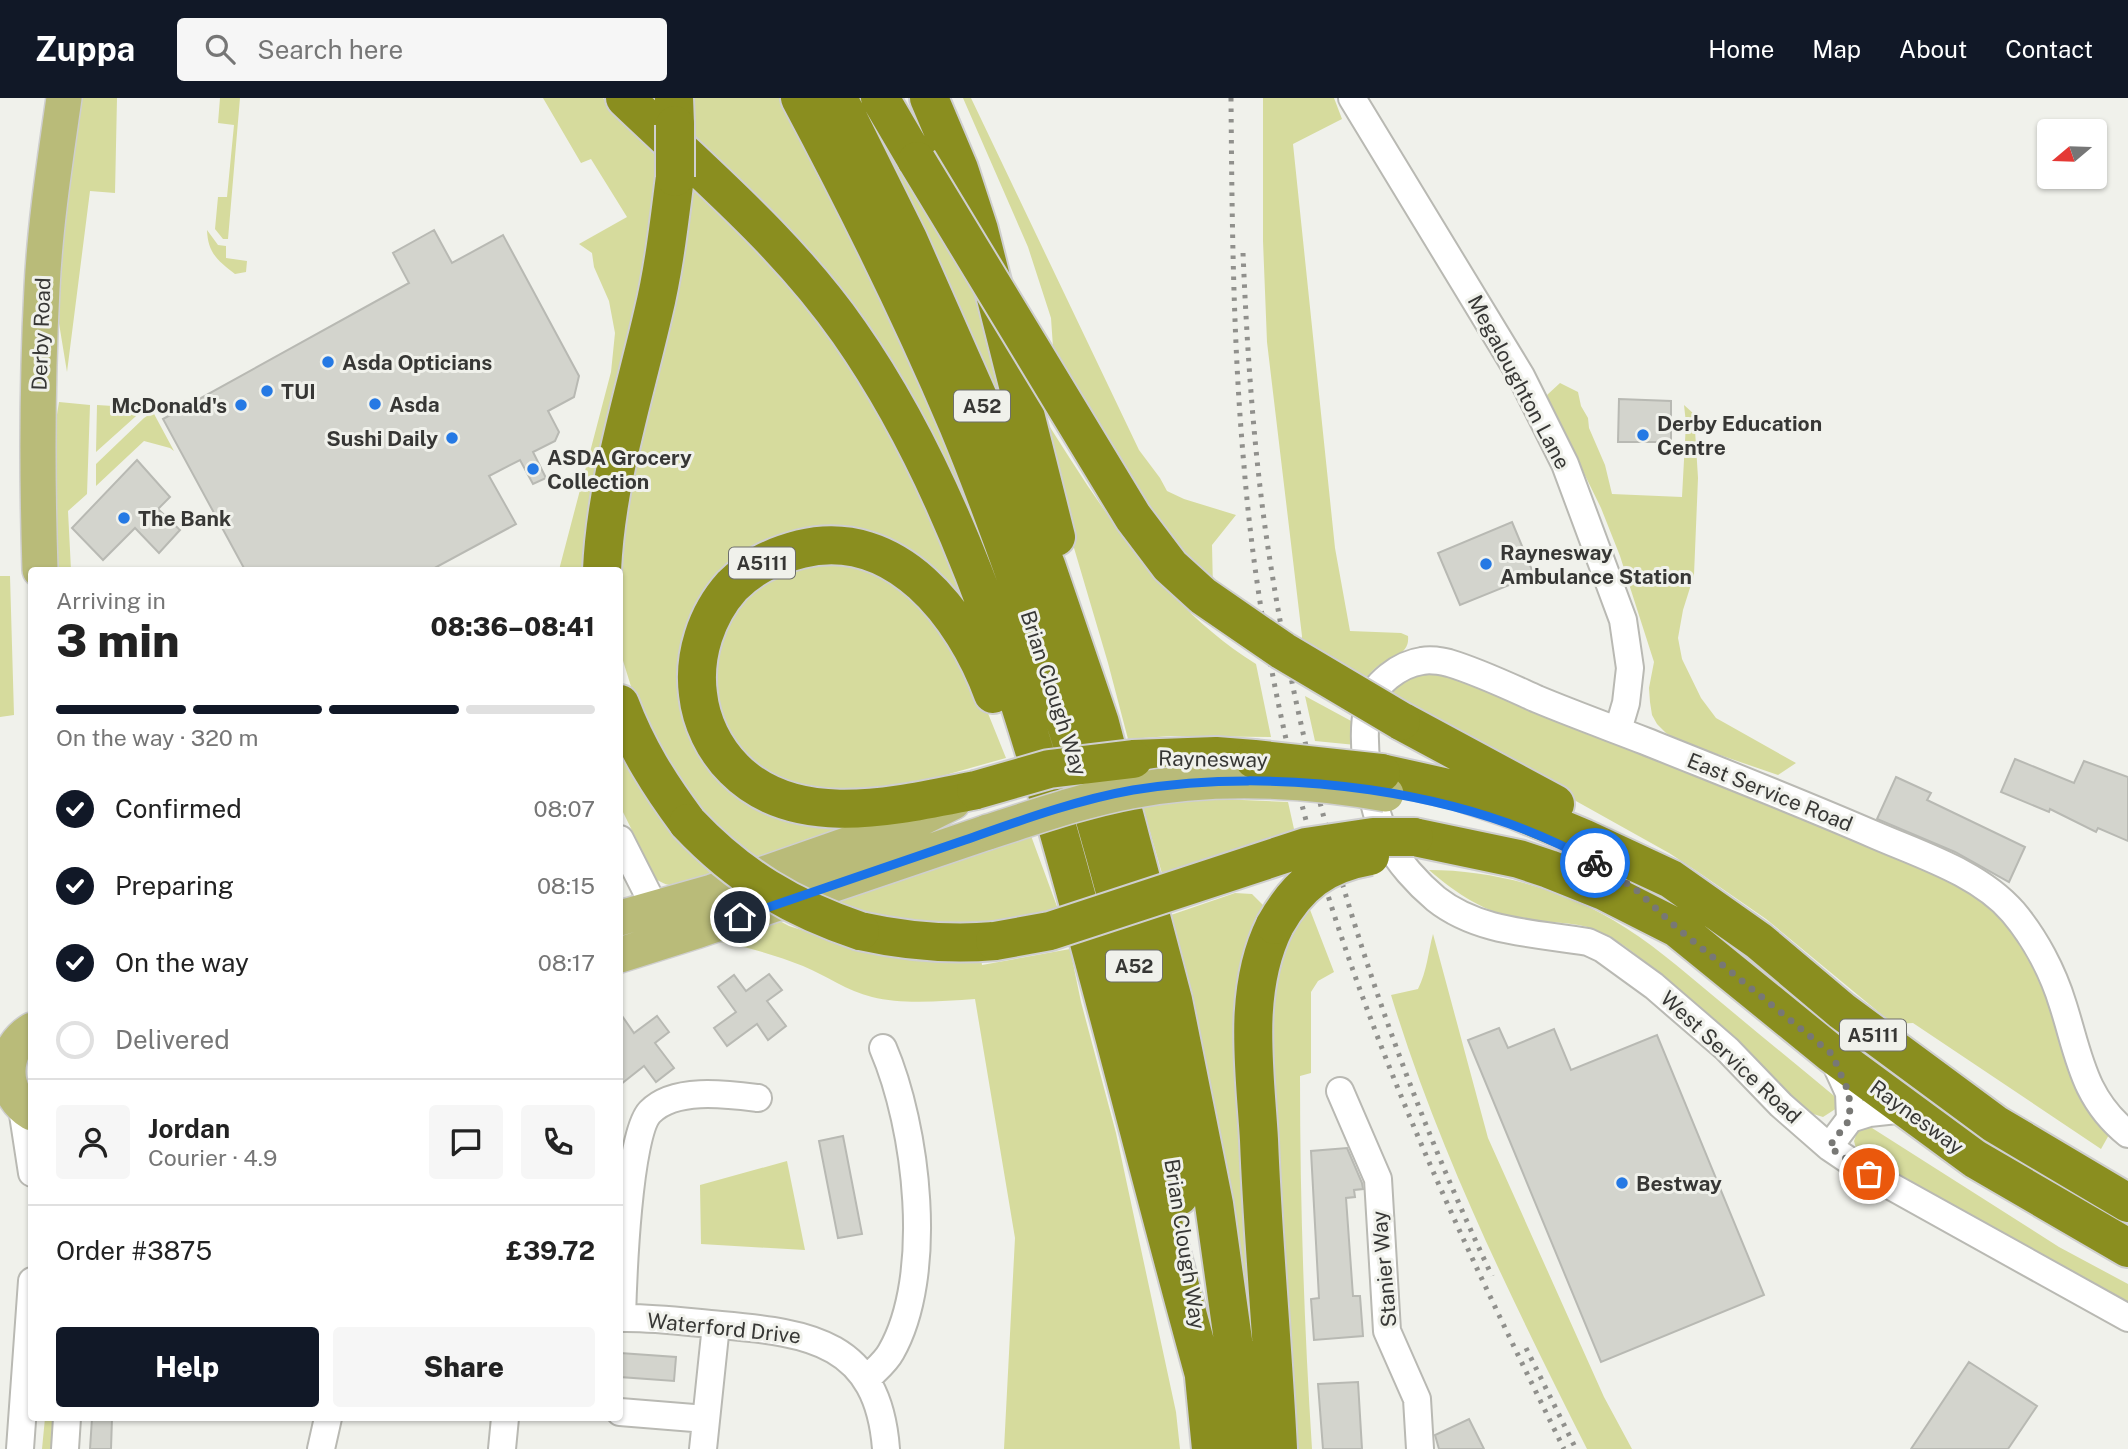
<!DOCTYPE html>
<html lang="en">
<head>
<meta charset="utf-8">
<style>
	body { margin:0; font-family:"Public Sans",sans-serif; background:#f6f6f6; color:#222; height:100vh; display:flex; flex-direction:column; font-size:26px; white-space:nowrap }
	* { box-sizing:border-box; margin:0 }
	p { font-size:23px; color:#767676 }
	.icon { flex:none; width:38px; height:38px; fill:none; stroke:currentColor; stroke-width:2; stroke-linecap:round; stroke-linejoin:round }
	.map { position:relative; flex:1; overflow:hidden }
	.panel { position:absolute; left:28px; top:469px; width:595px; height:854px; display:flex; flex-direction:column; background:#fff; border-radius:7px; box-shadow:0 2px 5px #0004 }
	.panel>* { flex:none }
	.needle { width:46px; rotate:251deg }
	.controls { position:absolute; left:2037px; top:21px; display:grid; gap:14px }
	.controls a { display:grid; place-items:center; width:70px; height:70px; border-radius:7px; background:#fff; box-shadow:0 2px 5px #0004; font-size:35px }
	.pin { position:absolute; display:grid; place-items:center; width:60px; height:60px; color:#fff; margin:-30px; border:4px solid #fff; border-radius:50%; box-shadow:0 2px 7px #0007 }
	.courier { position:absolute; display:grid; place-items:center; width:70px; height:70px; margin:-35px; border:5px solid #1a73e8; border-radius:50%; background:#fff; color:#222; box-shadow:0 2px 9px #0007 }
	.head em { font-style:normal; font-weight:800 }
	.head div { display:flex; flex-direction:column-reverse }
	.head { display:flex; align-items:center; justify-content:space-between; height:119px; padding:0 28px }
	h1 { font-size:46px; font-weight:800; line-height:52px }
	.bar { display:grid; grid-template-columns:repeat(4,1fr); gap:10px 7px; align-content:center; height:84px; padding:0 28px }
	.bar i { height:9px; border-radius:5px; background:#e0e0e0 }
	.bar .on { background:#111827 }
	.bar p { grid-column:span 4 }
	.line { display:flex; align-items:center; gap:18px; padding:0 28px; border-top:2px solid #e0e0e0 }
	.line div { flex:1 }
	.round { display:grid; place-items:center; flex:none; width:74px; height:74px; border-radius:7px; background:#f6f6f6 }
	ol { padding:0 28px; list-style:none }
	li { display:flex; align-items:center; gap:21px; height:77px }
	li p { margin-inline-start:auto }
	li .icon { padding:7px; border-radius:50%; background:#111827; color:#fff; stroke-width:4 }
	li:last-child { color:#767676 }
	li i { width:38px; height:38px; border:4px solid #e0e0e0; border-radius:50% }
	.cta { display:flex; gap:14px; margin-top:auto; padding:14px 28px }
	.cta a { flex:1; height:80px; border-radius:7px; background:#111827; color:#fff; font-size:28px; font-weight:800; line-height:80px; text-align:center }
	.cta a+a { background:#f6f6f6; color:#222 }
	header { display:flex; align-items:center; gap:42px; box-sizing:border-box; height:98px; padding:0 35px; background:#111827; color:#fff }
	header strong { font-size:33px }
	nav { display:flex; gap:38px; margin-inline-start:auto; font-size:24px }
	.search { width:490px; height:63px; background:#f6f6f6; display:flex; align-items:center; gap:18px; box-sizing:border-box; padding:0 24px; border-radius:7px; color:#767676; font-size:26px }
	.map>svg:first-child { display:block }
	.green { fill:#d6db9d }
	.building { fill:#d3d4cd; stroke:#b8b9b3; stroke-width:2 }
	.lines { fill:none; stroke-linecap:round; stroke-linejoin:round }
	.minor-casing { stroke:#b9b9b3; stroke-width:30 }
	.major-casing { stroke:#cfcfcf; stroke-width:38 }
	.highway-casing { stroke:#cfcfcf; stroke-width:42 }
	.minor { stroke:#fff; stroke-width:26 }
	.major { stroke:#b9bb79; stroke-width:35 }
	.highway { stroke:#8a8e1f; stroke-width:38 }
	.rail { stroke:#90908c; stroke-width:5; stroke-dasharray:3.5 7; stroke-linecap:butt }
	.major-bridge-casing { stroke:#cfcfcf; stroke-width:38; stroke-linecap:butt }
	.highway-bridge-casing { stroke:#cfcfcf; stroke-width:42; stroke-linecap:butt }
	.major-bridge { stroke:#b9bb79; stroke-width:35 }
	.highway-bridge { stroke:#8a8e1f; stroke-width:38 }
	.done { stroke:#787875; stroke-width:7; stroke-dasharray:0 12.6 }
	.route { stroke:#1a73e8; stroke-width:9 }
	.poi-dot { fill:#2579e4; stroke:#f0f1eb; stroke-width:2.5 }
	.labels { text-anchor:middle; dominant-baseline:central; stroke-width:6; stroke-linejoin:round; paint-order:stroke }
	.shield { fill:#f0f1eb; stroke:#6e6f6c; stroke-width:2 }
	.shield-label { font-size:19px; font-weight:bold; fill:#373735 }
	.street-label { font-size:21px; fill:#373735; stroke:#f0f1eb }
	.poi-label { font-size:21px; font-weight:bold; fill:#373735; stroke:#f0f1eb; text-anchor:start }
</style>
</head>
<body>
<header>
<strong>Zuppa</strong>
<div class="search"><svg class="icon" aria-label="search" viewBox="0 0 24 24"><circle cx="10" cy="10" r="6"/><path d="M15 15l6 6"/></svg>Search here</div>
<nav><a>Home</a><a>Map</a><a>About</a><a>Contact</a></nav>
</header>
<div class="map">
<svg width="2128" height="1351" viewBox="0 0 2128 1351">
	<rect width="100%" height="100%" fill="#f0f1eb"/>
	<!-- green -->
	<path class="green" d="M82 0H117L115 95 90 93 67 274 56 207 69 72Z
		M220 0H240L228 141H223L215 131 218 99H227L234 27 218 25Z
		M543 0H603L658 60 649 157 588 472H559L611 274 615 235 609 203 594 169 592 155 579 146 627 119 591 61 581 65Z
		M689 0H786L907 244 1044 598 931 343 691 48Z
		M851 0H862L996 235 1040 414Z
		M963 0H971L1139 352 1160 380 1167 393 1184 401 1236 417 1212 447 1213 491 1175 451 1054 264 1051 220 1028 149Z
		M1263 0H1334L1342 21 1293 46 1335 450 1350 533 1401 535 1408 538C1410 557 1391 558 1378 568 1370 574 1365 582 1360 591L1301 545 1302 538 1267 244 1263 143Z
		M690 82 777 166 850 258 905 350 972 515 909 455 730 476 696 636 856 732 756 765 693 709 638 611 620 553 617 432Z
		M207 132 218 147 226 148V160L247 163 246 174 235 176C217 162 208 155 207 132Z
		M1560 285 1578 294 1581 308 1588 320 1589 330 1605 367 1612 396 1682 399 1686 325 1684 307 1694 316 1698 380 1694 477 1683 512 1678 540 1682 561 1701 600 1716 620 1796 665 1778 677 1682 644 1666 635 1657 626 1652 617 1650 604 1649 590 1654 564 1620 458 1601 410 1551 308 1547 297Z
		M59 304 90 307 87 396 68 413 71 472H53L51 353Z
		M97 307 145 310 96 354Z
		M1040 313C1098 406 1161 507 1256 566L1271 639 1171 638 1128 641 1108 565 1069 433Z
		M153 314 174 353 170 350 144 343 96 388V366L144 320Z
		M834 457 915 492 981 598 1006 660 924 683 856 698 765 682 720 629 713 552 755 485Z
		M0 478H10L14 617 0 619Z
		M1434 574 1448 576 1931 771C1975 795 2016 827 2038 874 2054 907 2057 944 2071 977 2079 999 2095 1017 2110 1035L2101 1051 1913 925 1893 926 1766 821 1698 774 1669 755 1388 598 1406 582Z
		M1305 598 1377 637 1376 649 1315 643Z
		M620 646 691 753 711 776C690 784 676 795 656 781L620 708Z
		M1196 700 1288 704 1296 740 1163 779 1142 706Z
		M1030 735 1059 814 967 829 895 824 823 801Z
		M1429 772C1491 772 1560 790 1613 822 1649 843 1680 870 1711 896 1754 932 1797 967 1839 1002L1837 1010 1823 1019 1807 1014C1760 970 1715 924 1666 882 1645 864 1623 843 1596 832 1573 823 1546 825 1522 821 1485 815 1457 796 1429 772Z
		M1235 795 1252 796 1265 809 1260 1262 1249 1264 1171 825V817Z
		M1307 804 1334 874 1318 883 1311 894V975L1300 978C1300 1103 1304 1227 1312 1351H1295L1270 1015 1272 878Z
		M774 820 789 828 855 849 981 860 982 867 1070 851 1081 904 1116 1035 1176 1314 1180 1351H1004L1015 1140 975 901C943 903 903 907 872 899 847 893 827 878 803 868 775 857 744 848 715 843Z
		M1433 836 1488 1040 1604 1299 1632 1351H1587C1513 1204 1439 1055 1391 897L1418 891C1427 873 1428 855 1433 836Z
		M1861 1023 2059 1149 2128 1186V1207L1858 1057 1854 1043Z
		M787 1063 805 1152 701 1146 700 1087Z
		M45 1320H59L56 1351H42Z"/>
	<!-- building -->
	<path class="building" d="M434 132 452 165 503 137 579 278 574 299 548 313 559 334 555 343 533 354 546 380 533 386 520 362 489 378 516 426 431 472H245L163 321 409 185 393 155Z
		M1619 301 1671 303V344H1618Z
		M137 362 170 399 158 411 180 432 159 455 135 430 103 462 72 430Z
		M1512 424 1534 477 1460 507 1438 455Z
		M2015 661 2074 685 2084 663 2128 679V743L2098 730 2096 734 2050 711 2049 714 2001 694Z
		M1896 679 1931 695 1927 702 2025 749 2009 784 1955 754 1877 721Z
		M769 876 782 892 767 903 786 928 768 942 757 926 727 948 714 930 736 914 718 889 734 877 746 893Z
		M620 915 634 935 657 918 669 934 655 945 674 970 656 984 644 968 620 987Z
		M1499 930 1508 950 1554 931 1571 972 1657 937 1764 1197 1601 1264 1468 942Z
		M843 1038 862 1136 838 1140 819 1043Z
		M1347 1050 1362 1085 1363 1091 1354 1092 1355 1099 1346 1100 1353 1198H1360L1363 1238 1314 1242 1311 1201 1319 1200 1311 1053Z
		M620 1255 676 1259 674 1283 620 1279Z
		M1969 1264 2037 1308 2008 1351H1911Z
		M1358 1284 1362 1351H1323L1318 1286Z
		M92 1320H112L111 1351H90Z
		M1469 1321 1484 1351H1439L1435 1337Z"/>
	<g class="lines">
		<!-- minor casing -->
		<g class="minor-casing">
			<path id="minor" d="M1352 0 1521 278 1565 366 1623 522 1630 570 1626 605 1618 632
				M620 741 655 810
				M1833 960 1849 995 1850 1021
				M1340 993 1378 1081 1387 1233 1417 1301 1420 1351
				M22 1010 32 1075
				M2128 1036C2083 1000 2079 957 2063 907 2053 874 2035 840 2013 814 1979 775 1921 757 1875 737 1799 704 1722 674 1645 643 1609 629 1573 616 1537 601 1508 588 1479 574 1449 565 1440 563 1431 561 1422 563 1400 566 1373 586 1368 608 1359 646 1371 709 1388 744 1398 764 1418 786 1436 801 1479 835 1536 835 1588 844L1603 851 1654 888 1727 951 1781 1007 1829 1049 1869 1076 2128 1220
				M1829 1049 1850 1021 1869 1015 1906 1011
				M620 1220C653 1219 687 1224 721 1227 810 1235 878 1244 886 1351
				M622 1220C623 1183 628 1036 650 1014 674 989 726 996 758 1000
				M866 1282C874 1273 885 1265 891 1254 935 1177 917 1029 883 950
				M620 1314 706 1321
				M20 1351 32 1183
				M65 1351 67 1320
				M321 1351 328 1320
				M502 1351 505 1320
				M703 1351 716 1227"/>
		</g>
		<!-- major casing -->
		<g class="major-casing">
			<path id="major" d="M40 472C37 378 37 284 42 190 45 127 55 63 64 0
				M620 820 712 794 915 723 953 704
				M620 857 696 833 988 734
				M32 932C0 952 0 995 32 1015"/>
		</g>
		<!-- highway casing -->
		<g class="highway-casing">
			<path id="highway" d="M625 0C703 75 787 145 849 234 952 381 1008 562 1058 732 1110 915 1155 1100 1206 1284
				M674 0 675 27
				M800 0C857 107 911 216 958 327 985 392 1009 459 1032 525 1097 711 1150 903 1179 1098
				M838 0 908 141 984 313 1046 467 1100 625 1173 902 1214 1106 1238 1278 1245 1351
				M880 0 917 63
				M929 0 959 71 979 132 1056 439
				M602 472C606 385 633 302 653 216 664 171 669 125 675 79
				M620 606C637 651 659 686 688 725
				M1401 623 1555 706
				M1133 661 1216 658 1254 661
				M1381 675 1457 692 1516 712 1583 740 1671 781 1759 843 1842 913 1995 1026 2128 1105
				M976 692C899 707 796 734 734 671 714 651 701 624 698 596 693 558 706 517 732 488 752 468 774 458 801 451 896 428 964 517 993 596
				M1414 739 1519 761 1549 771 1604 793 1677 830 1832 956 1975 1061 2128 1150
				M1275 827C1242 893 1255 972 1259 1042 1263 1145 1273 1248 1278 1351
				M860 833C905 843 950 847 995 843
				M1202 1258 1211 1351"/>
		</g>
		<!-- minor -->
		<use href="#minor" class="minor"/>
		<!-- major -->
		<use href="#major" class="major"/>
		<!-- highway -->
		<use href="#highway" class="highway"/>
		<!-- rail -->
		<path class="rail" d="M1231 0C1232 123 1233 245 1244 368 1254 492 1277 617 1310 737 1370 951 1466 1152 1564 1351
			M1243 155C1247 249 1253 343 1266 436 1303 693 1381 943 1492 1178
			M1526 1250 1576 1351"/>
		<!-- major-bridge casing -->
		<g class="major-bridge-casing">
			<path id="major-bridge" d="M988 734C1035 719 1083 702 1131 693 1215 677 1302 681 1386 696"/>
		</g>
		<!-- highway-bridge casing -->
		<g class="highway-bridge-casing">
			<path id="highway-bridge" d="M917 63 1133 419 1170 468 1203 498 1283 553 1401 623
				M675 79V27
				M1254 661 1381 675
				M976 692 1049 671 1133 661
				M688 725C738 778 791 810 860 833
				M1275 827C1298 786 1324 766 1370 758
				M995 843 1050 833 1306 749 1373 739H1414"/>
		</g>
		<!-- major-bridge -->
		<use href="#major-bridge" class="major-bridge"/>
		<!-- highway-bridge -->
		<use href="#highway-bridge" class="highway-bridge"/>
	</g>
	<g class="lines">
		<!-- done -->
		<path class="done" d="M1595 765 1634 790 1677 830 1832 956 1849 995 1850 1021 1829 1049 1869 1076"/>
		<!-- route -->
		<path class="route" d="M740 819C815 793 890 768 965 742 1019 723 1076 702 1133 692 1278 668 1466 691 1595 765"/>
	</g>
	<!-- markers -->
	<g class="poi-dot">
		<circle cx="328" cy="264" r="7"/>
		<circle cx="267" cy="293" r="7"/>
		<circle cx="375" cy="306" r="7"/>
		<circle cx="241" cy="307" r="7"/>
		<circle cx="1643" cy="337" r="7"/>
		<circle cx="452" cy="340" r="7"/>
		<circle cx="533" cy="371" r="7"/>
		<circle cx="124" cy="420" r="7"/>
		<circle cx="1486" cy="466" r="7"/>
		<circle cx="1622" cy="1085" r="7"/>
	</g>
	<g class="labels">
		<!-- shield labels -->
		<g class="shield">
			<rect x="954" y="292.5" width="56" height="31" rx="5"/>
			<rect x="729" y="449.5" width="66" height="31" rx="5"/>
			<rect x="1106" y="852.5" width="56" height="31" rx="5"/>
			<rect x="1840" y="921.5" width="66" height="31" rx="5"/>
		</g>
		<g class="shield-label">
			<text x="982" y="308">A52</text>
			<text x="762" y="465">A5111</text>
			<text x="1134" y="868">A52</text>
			<text x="1873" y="937">A5111</text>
		</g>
		<!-- street labels -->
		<g class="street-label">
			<text transform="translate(41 236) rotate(-88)">Derby Road</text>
			<text transform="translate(1519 284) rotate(62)">Megaloughton Lane</text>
			<text transform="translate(1054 595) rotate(72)">Brian Clough Way</text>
			<text transform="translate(1213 661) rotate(1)">Raynesway</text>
			<text transform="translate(1770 694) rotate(22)">East Service Road</text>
			<text transform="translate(1731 959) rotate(43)">West Service Road</text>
			<text transform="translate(1917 1019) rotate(36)">Raynesway</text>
			<text transform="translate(1185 1146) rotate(81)">Brian Clough Way</text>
			<text transform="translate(1384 1171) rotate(-95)">Stanier Way</text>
			<text transform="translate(724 1230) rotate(6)">Waterford Drive</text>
		</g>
		<!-- poi labels -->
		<g class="poi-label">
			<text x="342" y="264">Asda Opticians</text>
			<text x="281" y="293">TUI</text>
			<text x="389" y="306">Asda</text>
			<text x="227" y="307" text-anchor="end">McDonald's</text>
			<text x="1657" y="325">Derby Education<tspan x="1657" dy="24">Centre</tspan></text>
			<text x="438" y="340" text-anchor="end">Sushi Daily</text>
			<text x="547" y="359">ASDA Grocery<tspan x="547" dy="24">Collection</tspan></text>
			<text x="138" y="420">The Bank</text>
			<text x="1500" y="454">Raynesway<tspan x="1500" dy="24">Ambulance Station</tspan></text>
			<text x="1636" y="1085">Bestway</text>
		</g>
	</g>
</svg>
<div class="controls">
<a><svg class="needle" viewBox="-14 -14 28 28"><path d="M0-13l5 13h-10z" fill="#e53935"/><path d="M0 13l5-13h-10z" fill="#767676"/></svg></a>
</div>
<div class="pin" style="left:1869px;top:1076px;background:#ea580c"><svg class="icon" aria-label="bag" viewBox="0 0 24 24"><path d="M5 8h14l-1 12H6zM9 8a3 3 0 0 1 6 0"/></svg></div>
<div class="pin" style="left:740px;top:819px;background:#1f2937"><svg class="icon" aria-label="home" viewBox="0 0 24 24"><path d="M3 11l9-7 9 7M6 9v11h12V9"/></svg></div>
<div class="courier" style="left:1595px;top:765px"><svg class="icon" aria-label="bike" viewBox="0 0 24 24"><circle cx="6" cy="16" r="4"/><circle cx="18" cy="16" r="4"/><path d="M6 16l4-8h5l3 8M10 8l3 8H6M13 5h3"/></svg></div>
<section class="panel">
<div class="head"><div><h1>3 min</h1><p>Arriving in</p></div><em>08:36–08:41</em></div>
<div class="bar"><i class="on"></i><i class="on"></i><i class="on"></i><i></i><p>On the way · 320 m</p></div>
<ol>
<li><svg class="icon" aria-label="check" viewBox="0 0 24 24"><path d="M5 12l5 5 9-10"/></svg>Confirmed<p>08:07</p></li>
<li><svg class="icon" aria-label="check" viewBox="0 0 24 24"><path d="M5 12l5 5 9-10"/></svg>Preparing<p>08:15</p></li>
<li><svg class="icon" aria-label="check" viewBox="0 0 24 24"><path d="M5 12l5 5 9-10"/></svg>On the way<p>08:17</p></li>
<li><i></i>Delivered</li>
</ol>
<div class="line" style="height:126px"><a class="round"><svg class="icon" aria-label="person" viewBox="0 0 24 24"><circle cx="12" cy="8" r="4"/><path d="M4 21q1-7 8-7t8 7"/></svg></a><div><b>Jordan</b><p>Courier · 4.9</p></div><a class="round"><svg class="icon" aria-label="chat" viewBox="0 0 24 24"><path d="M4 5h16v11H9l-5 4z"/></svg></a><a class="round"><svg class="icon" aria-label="phone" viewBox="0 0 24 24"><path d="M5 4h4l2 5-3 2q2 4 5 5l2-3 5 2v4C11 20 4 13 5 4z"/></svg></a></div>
<div class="line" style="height:91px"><div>Order #3875</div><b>£39.72</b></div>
<div class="cta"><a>Help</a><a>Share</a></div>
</section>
</div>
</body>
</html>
